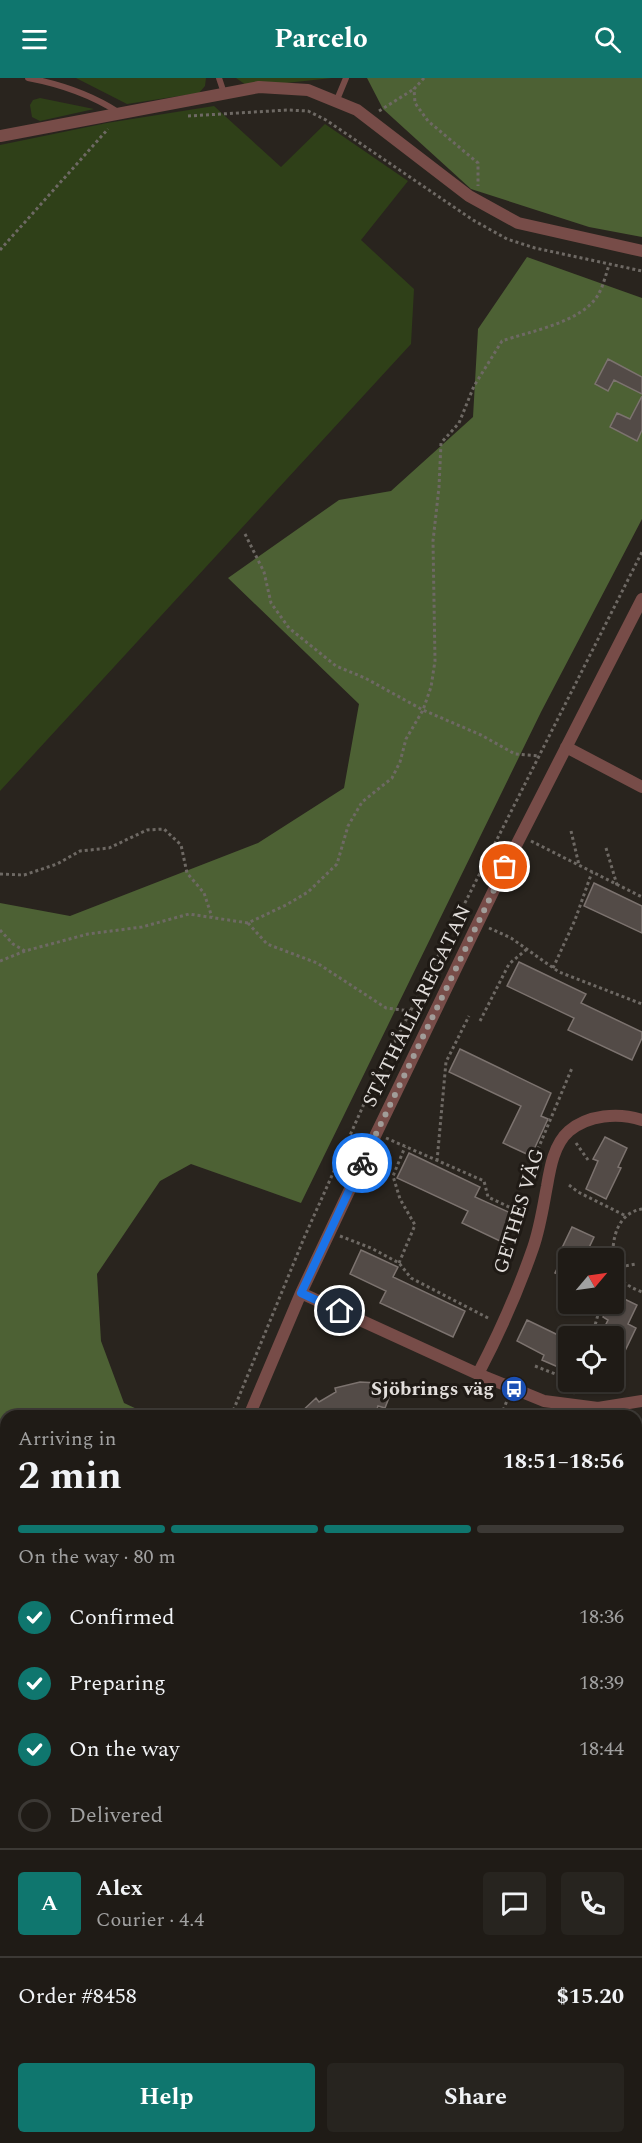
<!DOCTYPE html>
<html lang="en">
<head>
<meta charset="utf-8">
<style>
	body { margin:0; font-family:Spectral,serif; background:#27241f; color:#f1f3f6; height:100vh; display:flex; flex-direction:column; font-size:22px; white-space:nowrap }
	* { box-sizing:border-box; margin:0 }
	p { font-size:20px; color:#a1a1a1 }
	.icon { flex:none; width:33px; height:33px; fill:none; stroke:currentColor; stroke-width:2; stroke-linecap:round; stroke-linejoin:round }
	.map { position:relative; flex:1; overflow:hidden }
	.side { position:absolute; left:0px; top:1332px; width:642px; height:734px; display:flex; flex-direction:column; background:#1f1b16; border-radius:18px 18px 0 0; box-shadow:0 2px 4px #0004,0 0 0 2px #3c3935 }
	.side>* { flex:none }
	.needle { width:39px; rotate:61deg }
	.fabs { position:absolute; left:558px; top:1170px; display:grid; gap:12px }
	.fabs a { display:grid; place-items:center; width:66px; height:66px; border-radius:6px; background:#1f1b16; box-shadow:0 2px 4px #0004,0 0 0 2px #3c3935; font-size:30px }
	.pin { position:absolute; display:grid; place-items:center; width:51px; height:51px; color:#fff; margin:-26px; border:3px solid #fff; border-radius:50%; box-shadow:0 2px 6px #0007 }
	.courier { position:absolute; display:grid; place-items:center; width:60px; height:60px; margin:-30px; border:4px solid #1a73e8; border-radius:50%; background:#fff; color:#222; box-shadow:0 2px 8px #0007 }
	.summary em { font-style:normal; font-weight:700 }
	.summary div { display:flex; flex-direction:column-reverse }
	.summary { display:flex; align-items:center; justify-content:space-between; height:102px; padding:0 18px }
	h1 { font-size:39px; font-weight:700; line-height:45px }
	.bar { display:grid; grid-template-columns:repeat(4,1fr); gap:9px 6px; align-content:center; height:72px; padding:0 18px }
	.bar i { height:8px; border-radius:4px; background:#3c3935 }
	.bar .selected { background:#0f766e }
	.bar p { grid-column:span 4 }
	.line { display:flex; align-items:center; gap:15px; padding:0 18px; border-top:2px solid #3c3935 }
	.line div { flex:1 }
	.round { display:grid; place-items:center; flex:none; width:63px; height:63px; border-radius:6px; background:#27241f }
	ol { padding:0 18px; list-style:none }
	li { display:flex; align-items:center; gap:18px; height:66px }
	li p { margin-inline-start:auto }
	li .icon { padding:6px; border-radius:50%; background:#0f766e; color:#fff; stroke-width:4 }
	li:last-child { color:#a1a1a1 }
	li i { width:33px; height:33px; border:3px solid #3c3935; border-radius:50% }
	.cta { display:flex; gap:12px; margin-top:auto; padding:12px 18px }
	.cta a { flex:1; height:69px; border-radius:6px; background:#0f766e; color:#fff; font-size:24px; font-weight:700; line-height:69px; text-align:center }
	.cta a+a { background:#27241f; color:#f1f3f6 }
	header { display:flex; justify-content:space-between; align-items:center; height:78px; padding:0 18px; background:#0f766e; color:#fff; font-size:27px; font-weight:700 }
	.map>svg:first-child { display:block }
	.medical { fill:#332b1a }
	.green { fill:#2f4018 }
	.forest { fill:#4d6134 }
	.building { fill:#534b47; stroke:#7c736f; stroke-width:1.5 }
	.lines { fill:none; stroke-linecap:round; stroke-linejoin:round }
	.path { stroke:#6e6964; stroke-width:3; stroke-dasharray:3 3; stroke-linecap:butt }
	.service { stroke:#774c48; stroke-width:6 }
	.minor { stroke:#774c48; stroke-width:12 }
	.done { stroke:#a19d99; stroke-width:6; stroke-dasharray:0 10.8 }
	.route { stroke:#1a73e8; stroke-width:8 }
	.labels { text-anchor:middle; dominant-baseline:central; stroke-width:6; stroke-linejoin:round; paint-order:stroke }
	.street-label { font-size:20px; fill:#e2dedb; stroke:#1f1a15 }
	.poi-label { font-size:20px; font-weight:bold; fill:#e2dedb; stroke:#1f1a15; text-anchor:end }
</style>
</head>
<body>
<header><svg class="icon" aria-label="menu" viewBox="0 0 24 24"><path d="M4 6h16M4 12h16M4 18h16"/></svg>Parcelo<svg class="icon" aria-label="search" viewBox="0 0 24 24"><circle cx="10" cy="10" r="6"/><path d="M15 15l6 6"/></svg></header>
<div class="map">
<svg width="642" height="2065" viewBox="0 0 642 2065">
	<rect width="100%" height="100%" fill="#29241e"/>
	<!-- medical -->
	<path class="medical" d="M642 1556V2065H0V1581L6 1583V2060H636V1557Z"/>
	<!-- green -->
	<path class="green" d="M76 0H206L205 8 199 15 127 26Z
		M236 0H332L249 9Z
		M40 20 94 31 40 43 32 39 30 27 33 22Z
		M214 28 281 89 325 46 408 103 361 162 414 211 411 266 0 713V67L107 45Z
		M133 2060H270L264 2065H124Z"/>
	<!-- forest -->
	<path class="forest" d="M367 0H642V159L589 149 471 111 383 31Z
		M527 179 642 220V441L541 634 301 1125 191 1086 160 1103 97 1196 101 1263 124 1325 152 1338H6V1424L0 1433V825L70 838 258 765 344 710 359 626 228 500 339 422 391 413 473 339 478 251Z"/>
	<!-- building -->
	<path class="building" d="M608 281 642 299V316L614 302 608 313 595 306Z
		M642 318V352L637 363 610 349 617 335 630 341Z
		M594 805 642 828V855L584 828Z
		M519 884 586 916 581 925 642 954V960L632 982 568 952 574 940 507 908Z
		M460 971 551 1015 541 1038 548 1041 531 1078 503 1065 521 1028 449 994Z
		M605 1059 627 1070 618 1089 621 1090 606 1121 586 1111 598 1083 593 1081Z
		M409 1075 480 1109 475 1119 515 1137 502 1164 462 1145 468 1133 397 1100Z
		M572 1149 594 1159 584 1180H568V1201L555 1195 565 1174 561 1172Z
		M361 1172 398 1189 393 1199 465 1233 453 1259 380 1225 386 1213 350 1196Z
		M614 1216 637 1227 628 1246 636 1250 624 1275 614 1270V1258H600L608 1242 603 1239 610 1226H614Z
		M527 1242 558 1257 557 1260 568 1266V1284L565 1292 542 1282 544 1277 517 1263Z
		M360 1304 379 1305 393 1309 385 1330 378 1328 376 1334 352 1333 339 1338H297L316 1320 319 1324 336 1314 335 1310Z"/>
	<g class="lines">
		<!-- path -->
		<path class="path" d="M424 0 414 11 415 25 428 43 478 85V108
			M379 33 414 11
			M188 38 288 32 308 33 326 42 473 142 507 161 535 170 642 193
			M0 172 108 51
			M245 456 264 494 271 525 289 550 336 588 365 600 423 632 481 657 515 676 539 678
			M571 753 579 787
			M531 763 642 819
			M606 770 617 807
			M0 796 24 797 57 786 80 773 109 770 147 752 164 751 181 767 187 795 204 815 212 839
			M248 845 267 866 317 885 386 930 410 933
			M489 850 511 860 559 894 642 926
			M0 852 13 866 25 873
			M0 883 25 873 88 856 142 849 189 836 248 845 286 827 308 814 337 786 348 748 362 724 392 700 400 684 406 661 423 632 431 609 435 583 433 463 439 409 441 365 459 345 474 308 502 263C530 253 581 245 598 217 603 209 606 196 609 187
			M553 890 575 842 592 794
			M480 943 509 886 527 871
			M386 1060 484 1103 488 1119 528 1138
			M576 1065 588 1082
			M437 1083 446 984 469 938
			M538 1085 533 1083 572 990
			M569 1107 578 1114 626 1138
			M340 1158 371 1170 399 1185 411 1200 490 1241
			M613 1180C612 1159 618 1135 642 1131
			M614 1182C615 1200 626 1208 642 1214
			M399 1185 415 1147 400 1121 393 1098 405 1069
			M614 1190 636 1186
			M592 1258 601 1226
			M535 1288 563 1299H568
			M573 1316 576 1304
			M231 1338 304 1160 368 1017 642 474
			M501 1338 508 1320
			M636 1490 642 1491
			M0 1628H1
			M0 1664H6
			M636 2052H642
			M391 2060 395 2065"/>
		<!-- service -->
		<path class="service" d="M28 0C60 6 90 16 118 34
			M219 0 224 15
			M336 24 346 0"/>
		<!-- minor -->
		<path class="minor" d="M0 58 259 9 308 12 357 32 469 118 518 145 642 173
			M566 669 642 709
			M301 1215 478 1296 544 1323 598 1330 642 1323
			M478 1296C499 1256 518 1213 533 1170 540 1150 543 1129 547 1108 550 1090 554 1066 569 1053 588 1037 618 1034 642 1042
			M249 1338 301 1215 376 1056 505 789 642 521
			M0 1612 6 1614
			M411 2060 415 2065"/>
	</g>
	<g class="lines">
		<!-- done -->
		<path class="done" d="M362 1085 505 789"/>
		<!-- route -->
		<path class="route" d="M340 1233 301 1215 362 1085"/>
	</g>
	<!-- icons -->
	<defs>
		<g id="bus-disc" transform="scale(1.35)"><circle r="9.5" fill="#1a4fb4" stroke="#1f1a15"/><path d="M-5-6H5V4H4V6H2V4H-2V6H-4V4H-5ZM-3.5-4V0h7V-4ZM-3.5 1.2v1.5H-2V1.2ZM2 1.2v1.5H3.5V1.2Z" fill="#fff"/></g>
	</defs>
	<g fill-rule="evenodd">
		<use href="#bus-disc" x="514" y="1311"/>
	</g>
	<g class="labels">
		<!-- street labels -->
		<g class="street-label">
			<text transform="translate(417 928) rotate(-64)">STÅTHÅLLAREGATAN</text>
			<text transform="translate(519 1133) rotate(-73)">GETHES VÄG</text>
		</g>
		<!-- poi labels -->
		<g class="poi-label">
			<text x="494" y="1311">Sjöbrings väg</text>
		</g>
	</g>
</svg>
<div class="fabs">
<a><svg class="needle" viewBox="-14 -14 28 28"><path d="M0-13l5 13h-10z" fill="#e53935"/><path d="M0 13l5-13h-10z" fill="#a1a1a1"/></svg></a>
<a><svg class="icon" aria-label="locate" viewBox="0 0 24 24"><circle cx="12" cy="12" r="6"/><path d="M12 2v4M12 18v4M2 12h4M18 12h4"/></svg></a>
</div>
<div class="pin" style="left:505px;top:789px;background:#ea580c"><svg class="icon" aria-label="bag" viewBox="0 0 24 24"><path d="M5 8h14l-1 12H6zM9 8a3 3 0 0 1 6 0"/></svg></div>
<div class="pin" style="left:340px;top:1233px;background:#1f2937"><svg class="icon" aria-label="home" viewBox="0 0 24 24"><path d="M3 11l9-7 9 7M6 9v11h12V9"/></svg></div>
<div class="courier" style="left:362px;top:1085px"><svg class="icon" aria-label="bike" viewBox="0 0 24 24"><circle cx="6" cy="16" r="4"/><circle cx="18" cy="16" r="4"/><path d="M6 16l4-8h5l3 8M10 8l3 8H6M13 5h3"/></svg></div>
<section class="side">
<div class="summary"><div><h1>2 min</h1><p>Arriving in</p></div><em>18:51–18:56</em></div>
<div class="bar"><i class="selected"></i><i class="selected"></i><i class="selected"></i><i></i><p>On the way · 80 m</p></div>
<ol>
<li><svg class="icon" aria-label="check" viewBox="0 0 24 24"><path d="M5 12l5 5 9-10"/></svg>Confirmed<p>18:36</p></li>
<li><svg class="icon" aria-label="check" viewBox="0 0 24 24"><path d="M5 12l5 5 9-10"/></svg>Preparing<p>18:39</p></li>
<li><svg class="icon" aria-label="check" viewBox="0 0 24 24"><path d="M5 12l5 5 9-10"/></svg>On the way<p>18:44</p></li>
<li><i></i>Delivered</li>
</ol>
<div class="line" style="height:108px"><b class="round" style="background:#0f766e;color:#fff">A</b><div><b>Alex</b><p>Courier · 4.4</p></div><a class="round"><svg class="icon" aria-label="chat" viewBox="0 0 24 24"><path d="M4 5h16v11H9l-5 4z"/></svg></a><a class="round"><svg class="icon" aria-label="phone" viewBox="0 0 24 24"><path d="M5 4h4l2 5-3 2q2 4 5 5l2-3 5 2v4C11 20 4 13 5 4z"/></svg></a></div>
<div class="line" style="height:78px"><div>Order #8458</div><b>$15.20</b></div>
<div class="cta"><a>Help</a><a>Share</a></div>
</section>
</div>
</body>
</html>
